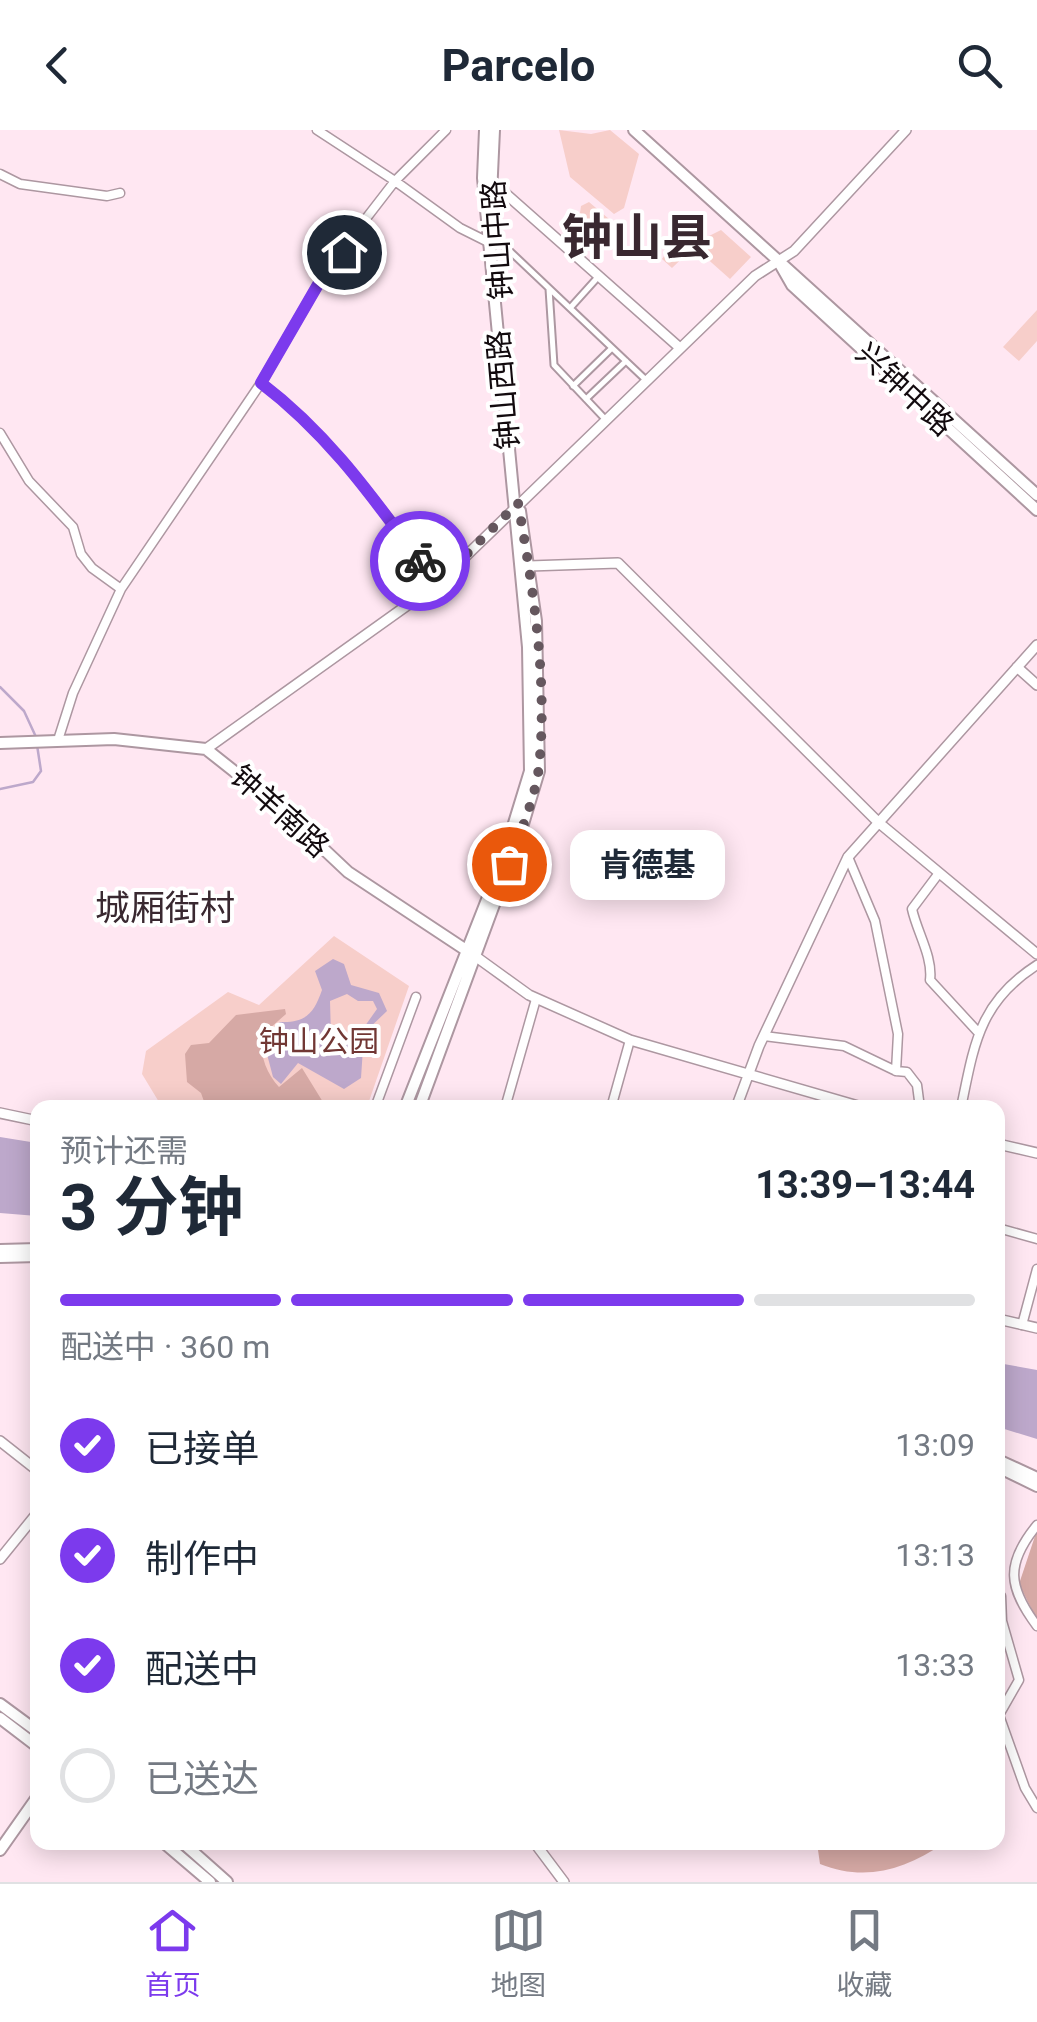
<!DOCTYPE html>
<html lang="zh">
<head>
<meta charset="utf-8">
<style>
	body { margin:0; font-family:Roboto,"Noto Sans SC",sans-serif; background:#f6f6f7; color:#1f2937; height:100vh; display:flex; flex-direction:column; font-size:38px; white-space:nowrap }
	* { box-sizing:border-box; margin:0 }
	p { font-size:32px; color:#747a83 }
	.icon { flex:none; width:55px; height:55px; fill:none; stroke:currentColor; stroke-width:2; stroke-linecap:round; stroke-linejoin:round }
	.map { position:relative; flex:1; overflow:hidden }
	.panel { position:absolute; left:30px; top:970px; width:975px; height:750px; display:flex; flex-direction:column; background:#fff; border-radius:20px; box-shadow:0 5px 25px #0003 }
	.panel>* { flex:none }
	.pin { position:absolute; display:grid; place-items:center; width:85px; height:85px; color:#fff; margin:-42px; border:5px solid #fff; border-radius:50%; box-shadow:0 2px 10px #0007 }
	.courier { position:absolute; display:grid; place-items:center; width:100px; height:100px; margin:-50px; border:8px solid #7c3aed; border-radius:50%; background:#fff; color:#222; box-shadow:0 2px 12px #0007 }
	.bubble { position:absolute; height:70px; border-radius:20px; background:#fff; box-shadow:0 5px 25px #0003; font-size:32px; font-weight:700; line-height:70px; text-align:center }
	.overview em { font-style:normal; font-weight:700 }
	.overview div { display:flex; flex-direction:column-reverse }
	.overview { display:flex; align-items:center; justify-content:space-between; height:170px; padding:0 30px }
	h1 { font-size:65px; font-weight:700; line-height:75px }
	.bar { display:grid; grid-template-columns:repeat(4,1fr); gap:15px 10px; align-content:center; height:120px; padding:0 30px }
	.bar i { height:12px; border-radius:8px; background:#e0e1e3 }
	.bar .on { background:#7c3aed }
	.bar p { grid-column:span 4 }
	ol { padding:0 30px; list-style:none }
	li { display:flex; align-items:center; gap:30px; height:110px }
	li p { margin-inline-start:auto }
	li .icon { padding:10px; border-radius:50%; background:#7c3aed; color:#fff; stroke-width:4 }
	li:last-child { color:#747a83 }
	li i { width:55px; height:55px; border:5px solid #e0e1e3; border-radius:50% }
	header { display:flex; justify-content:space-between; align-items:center; height:130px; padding:0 30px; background:#fff; font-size:45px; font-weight:700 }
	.tab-bar { display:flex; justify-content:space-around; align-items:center; height:140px; border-top:2px solid #e0e1e3; background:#fff; font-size:28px; color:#747a83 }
	.tab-bar a { display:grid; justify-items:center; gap:5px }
	.tab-bar .on { color:#7c3aed }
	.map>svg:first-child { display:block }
	.green { fill:#f7ceca }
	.forest { fill:#d6a9a5 }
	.water { fill:#bda8cb; fill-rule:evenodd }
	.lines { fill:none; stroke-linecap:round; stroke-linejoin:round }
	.stream { stroke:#bda8cb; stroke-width:2.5 }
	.pedestrian-casing { stroke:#ad97a1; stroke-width:9 }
	.minor-casing { stroke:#ad97a1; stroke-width:11 }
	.tertiary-casing { stroke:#ad97a1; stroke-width:12 }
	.secondary-casing { stroke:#ad97a1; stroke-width:14 }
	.pedestrian { stroke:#fff; stroke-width:5 }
	.minor { stroke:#fff; stroke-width:8 }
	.tertiary { stroke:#fff; stroke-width:9 }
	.secondary { stroke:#fff; stroke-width:10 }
	.done { stroke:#65575e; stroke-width:10; stroke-dasharray:0 18 }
	.route { stroke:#7c3aed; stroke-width:12 }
	.labels { text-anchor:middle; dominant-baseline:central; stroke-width:8; stroke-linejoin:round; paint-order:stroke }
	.street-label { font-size:30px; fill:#120a0e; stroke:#fff }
	.park-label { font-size:30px; fill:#713734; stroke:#fff }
	.quarter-label { font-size:35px; fill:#392830; stroke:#fff }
	.town-label { font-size:50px; font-weight:bold; fill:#392830; stroke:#fff }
</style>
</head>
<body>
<header><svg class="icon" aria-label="back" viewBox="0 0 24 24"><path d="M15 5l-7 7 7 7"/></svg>Parcelo<svg class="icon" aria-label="search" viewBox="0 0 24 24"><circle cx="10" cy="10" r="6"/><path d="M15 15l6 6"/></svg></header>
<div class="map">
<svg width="1037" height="1752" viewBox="0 0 1037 1752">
	<rect width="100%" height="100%" fill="#ffe7f2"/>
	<!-- green -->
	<path class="green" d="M559 0 591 4 610 0 639 24 624 78 614 84 570 47Z
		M589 72 609 89 607 105 592 122 575 107 589 92 580 83 581 76Z
		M721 100 751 127 730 149 694 117 672 138 662 129 674 112 705 108Z
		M1037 180V211L1019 231 1003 217Z
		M334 806 409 856 367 977H162L142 944 146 921 228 862 259 875Z"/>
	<!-- forest -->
	<path class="forest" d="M285 879 286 884 261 906C260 925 266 943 279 957L302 938 326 977H206L201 963 187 952 185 924 191 915 209 913 236 885Z
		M1037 1400V1490L1019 1454Z
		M809 1713H944C905 1740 865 1752 820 1734L818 1720Z"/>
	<!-- water -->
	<path class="water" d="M333 829 344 834 351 855 379 863 387 881 364 903 361 948 344 959 298 933 281 954 273 947 263 909 280 892C306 893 314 883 322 860L315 841ZM347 864 358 871H373L377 879 355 910 331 906 330 871Z
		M0 1007 37 1013V1086L0 1083Z
		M998 1233 1037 1240V1309L998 1297Z"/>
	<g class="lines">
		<!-- stream -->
		<path class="stream" d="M0 557 24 581 36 607
			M0 659 33 652 41 641 37 615"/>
		<!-- pedestrian casing -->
		<g class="pedestrian-casing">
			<path id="pedestrian" d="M496 108 647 251
				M549 159 554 235 606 290
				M571 177 598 147
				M573 256 612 218
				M586 269 626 231"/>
		</g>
		<!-- minor casing -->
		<g class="minor-casing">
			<path id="minor" d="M317 0 395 51 446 0
				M0 44 20 54 107 66 120 63
				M261 253C334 309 383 381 437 454
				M0 303 29 351 73 397 81 424 92 438 121 459
				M59 607 73 563 121 459 261 253 327 139 395 51 460 98 490 113
				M848 727 875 791 898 904 896 941 907 942 917 955 920 978
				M939 743 912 779C917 802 933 827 930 850L977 901
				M764 906 844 916 896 941
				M375 978 416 867
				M505 978 536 869
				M611 978 630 910
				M961 978C974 915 979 872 1037 835
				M998 1098 1037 1109
				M1022 1195 1037 1139
				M1037 1395C1005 1434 1008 1457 1037 1496
				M1001 1466 1002 1491 1019 1550 999 1585 1025 1658 1037 1678"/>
		</g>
		<!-- tertiary casing -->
		<g class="tertiary-casing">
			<path id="tertiary" d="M488 48 680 218
				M529 436 618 433 878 692 1037 824
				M1017 537 1037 555
				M206 619 437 454 755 146 794 121 906 0
				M475 826 529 865 630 910 865 978
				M736 978 759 916 848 727 1037 515
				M0 983 38 991
				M998 1014 1037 1023
				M998 1189 1037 1198
				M0 1311 38 1341
				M0 1429 38 1382
				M534 1712 564 1752"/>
		</g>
		<!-- secondary casing -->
		<g class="secondary-casing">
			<path id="secondary" d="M634 0 1037 365
				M491 65 494 0
				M780 134 792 155 1037 380
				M0 613 114 609 206 619 278 676 348 742 472 824
				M405 978 503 729 530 641 528 517 483 48 485 0
				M419 978 520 704 539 641 536 491 520 381
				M0 1120 38 1119
				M0 1127 38 1126
				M998 1330 1037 1348
				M998 1337 1037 1356
				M0 1574 38 1602
				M0 1588 38 1617
				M163 1712 210 1752
				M182 1712 227 1752
				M0 1720 38 1666"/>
		</g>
		<!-- pedestrian -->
		<use href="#pedestrian" class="pedestrian"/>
		<!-- minor -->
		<use href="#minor" class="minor"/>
		<!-- tertiary -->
		<use href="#tertiary" class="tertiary"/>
		<!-- secondary -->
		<use href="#secondary" class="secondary"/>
	</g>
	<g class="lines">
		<!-- done -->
		<path class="done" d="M420 431 437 454 518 373C533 458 548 550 539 637 535 669 520 703 509 734"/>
		<!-- route -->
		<path class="route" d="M344 122 327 139 261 253C327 303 371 365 420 431"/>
	</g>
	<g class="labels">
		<!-- street labels -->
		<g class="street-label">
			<text transform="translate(497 110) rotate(-94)">钟山中路</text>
			<text transform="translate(905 259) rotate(43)">兴钟中路</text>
			<text transform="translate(503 260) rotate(-95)">钟山西路</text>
			<text transform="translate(280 681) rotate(42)">钟羊南路</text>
		</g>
		<!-- park labels -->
		<g class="park-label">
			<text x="319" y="911">钟山公园</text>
		</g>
		<!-- quarter labels -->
		<g class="quarter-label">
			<text x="165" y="778">城厢街村</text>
		</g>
		<!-- town labels -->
		<g class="town-label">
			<text x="637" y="108">钟山县</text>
		</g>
	</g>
</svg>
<div class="pin" style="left:509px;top:734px;background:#ea580c"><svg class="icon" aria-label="bag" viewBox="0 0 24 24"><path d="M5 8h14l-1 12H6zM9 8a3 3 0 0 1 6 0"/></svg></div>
<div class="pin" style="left:344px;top:122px;background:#1f2937"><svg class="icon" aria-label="home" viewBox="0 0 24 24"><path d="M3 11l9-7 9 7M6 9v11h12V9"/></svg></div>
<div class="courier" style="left:420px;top:431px"><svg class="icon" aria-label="bike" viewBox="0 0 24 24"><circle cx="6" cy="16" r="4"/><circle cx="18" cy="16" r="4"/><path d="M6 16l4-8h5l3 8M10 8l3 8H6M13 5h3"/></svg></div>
<div class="bubble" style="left:570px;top:700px;width:155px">肯德基</div>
<section class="panel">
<div class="overview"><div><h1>3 分钟</h1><p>预计还需</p></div><em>13:39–13:44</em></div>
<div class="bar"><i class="on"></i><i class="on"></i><i class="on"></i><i></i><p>配送中 · 360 m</p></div>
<ol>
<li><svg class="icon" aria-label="check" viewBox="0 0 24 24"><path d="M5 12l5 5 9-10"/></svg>已接单<p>13:09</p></li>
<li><svg class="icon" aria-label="check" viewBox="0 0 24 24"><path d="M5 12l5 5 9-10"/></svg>制作中<p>13:13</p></li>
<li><svg class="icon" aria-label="check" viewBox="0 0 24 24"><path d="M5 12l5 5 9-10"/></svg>配送中<p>13:33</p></li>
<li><i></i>已送达</li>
</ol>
</section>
</div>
<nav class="tab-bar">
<a class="on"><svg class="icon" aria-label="home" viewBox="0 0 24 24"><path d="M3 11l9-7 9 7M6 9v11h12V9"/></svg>首页</a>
<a><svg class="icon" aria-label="map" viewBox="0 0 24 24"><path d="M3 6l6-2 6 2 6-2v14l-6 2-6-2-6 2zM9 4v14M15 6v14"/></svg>地图</a>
<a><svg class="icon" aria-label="saved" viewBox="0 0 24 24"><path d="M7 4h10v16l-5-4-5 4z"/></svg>收藏</a>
</nav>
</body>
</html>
